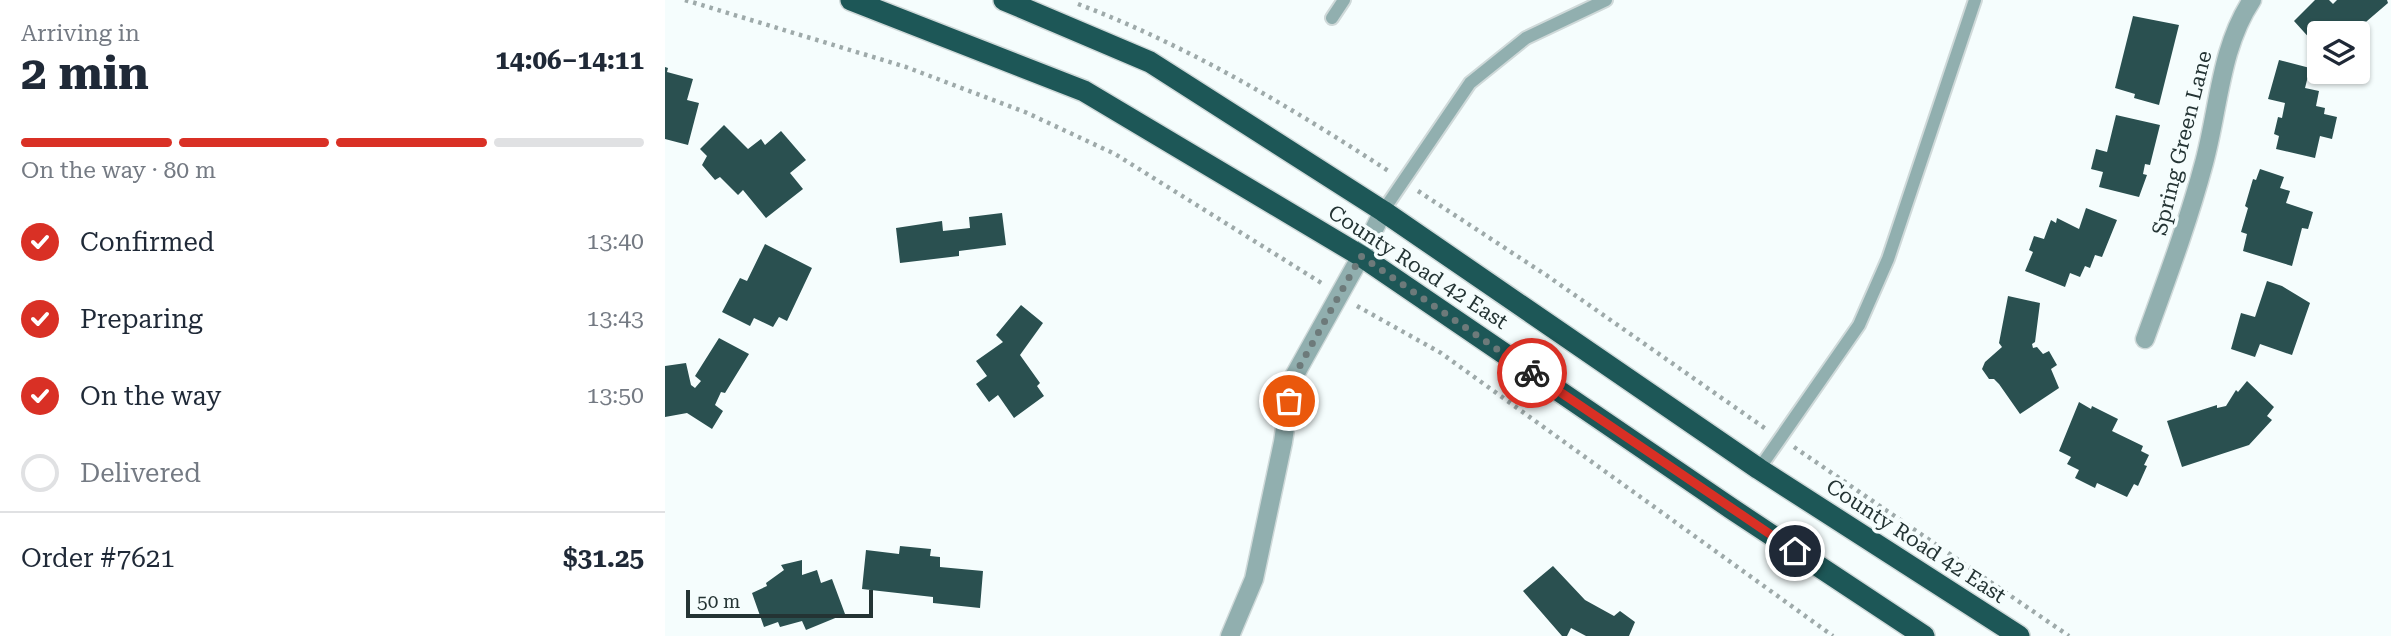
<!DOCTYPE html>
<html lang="en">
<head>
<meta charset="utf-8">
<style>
	body { margin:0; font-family:"Roboto Serif",serif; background:#f6f6f7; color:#1f2937; height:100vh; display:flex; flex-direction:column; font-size:26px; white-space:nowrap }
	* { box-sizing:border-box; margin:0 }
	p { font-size:23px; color:#747a83 }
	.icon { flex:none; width:38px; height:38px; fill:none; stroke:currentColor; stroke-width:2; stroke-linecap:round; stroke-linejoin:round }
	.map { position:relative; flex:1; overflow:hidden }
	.panel { display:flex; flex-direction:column; background:#fff; width:665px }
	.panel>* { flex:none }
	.buttons { position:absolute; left:1642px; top:21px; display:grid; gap:14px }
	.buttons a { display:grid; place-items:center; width:63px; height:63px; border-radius:7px; background:#fff; box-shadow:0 2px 5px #0004; font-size:35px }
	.scale { position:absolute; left:21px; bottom:18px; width:187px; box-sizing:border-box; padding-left:7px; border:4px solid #243434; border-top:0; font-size:19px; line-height:24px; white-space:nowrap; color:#243434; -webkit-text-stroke:5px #f5fdfd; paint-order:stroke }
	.pin { position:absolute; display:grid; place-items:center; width:60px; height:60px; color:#fff; margin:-30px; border:4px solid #fff; border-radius:50%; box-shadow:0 2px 7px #0007 }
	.courier { position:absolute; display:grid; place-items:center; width:70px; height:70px; margin:-35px; border:5px solid #d93025; border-radius:50%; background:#fff; color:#222; box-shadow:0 2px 9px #0007 }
	.summary em { font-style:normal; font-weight:700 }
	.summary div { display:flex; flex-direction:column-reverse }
	.summary { display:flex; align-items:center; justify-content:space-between; height:119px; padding:0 21px }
	h1 { font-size:46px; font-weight:700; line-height:52px }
	.bar { display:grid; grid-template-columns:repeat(4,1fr); gap:10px 7px; align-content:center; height:84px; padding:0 21px }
	.bar i { height:9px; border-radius:5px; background:#e0e1e3 }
	.bar .current { background:#d93025 }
	.bar p { grid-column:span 4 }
	.line { display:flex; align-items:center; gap:18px; padding:0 21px; border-top:2px solid #e0e1e3 }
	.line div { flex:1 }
	ol { padding:0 21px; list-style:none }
	li { display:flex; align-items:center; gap:21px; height:77px }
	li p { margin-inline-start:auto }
	li .icon { padding:7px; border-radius:50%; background:#d93025; color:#fff; stroke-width:4 }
	li:last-child { color:#747a83 }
	li i { width:38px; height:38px; border:4px solid #e0e1e3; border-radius:50% }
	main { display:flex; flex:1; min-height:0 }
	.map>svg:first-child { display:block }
	.building { fill:#2a5050 }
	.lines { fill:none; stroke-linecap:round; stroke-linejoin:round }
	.lane-casing { stroke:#cfd9d9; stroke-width:16 }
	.street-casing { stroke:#cfd9d9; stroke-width:21 }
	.highway-casing { stroke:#cfd9d9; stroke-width:24 }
	.path { stroke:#9eaaaa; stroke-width:4.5; stroke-dasharray:3.5 5; stroke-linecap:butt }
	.lane { stroke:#91afaf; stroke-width:12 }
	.street { stroke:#91afaf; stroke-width:18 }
	.highway { stroke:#1d5757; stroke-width:21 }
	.done { stroke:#6d7a7a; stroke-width:7; stroke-dasharray:0 12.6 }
	.route { stroke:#d93025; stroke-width:9 }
	.labels { text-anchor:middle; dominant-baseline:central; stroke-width:7; stroke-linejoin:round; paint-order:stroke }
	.street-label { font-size:21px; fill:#243434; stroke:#f5fdfd }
</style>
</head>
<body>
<main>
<section class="panel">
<div class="summary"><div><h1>2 min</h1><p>Arriving in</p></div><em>14:06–14:11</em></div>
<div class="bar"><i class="current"></i><i class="current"></i><i class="current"></i><i></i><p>On the way · 80 m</p></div>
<ol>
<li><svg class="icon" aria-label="check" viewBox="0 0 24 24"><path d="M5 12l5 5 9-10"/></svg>Confirmed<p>13:40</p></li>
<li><svg class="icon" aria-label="check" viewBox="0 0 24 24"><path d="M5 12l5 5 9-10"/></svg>Preparing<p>13:43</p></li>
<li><svg class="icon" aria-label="check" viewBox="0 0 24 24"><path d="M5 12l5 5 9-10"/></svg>On the way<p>13:50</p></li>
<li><i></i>Delivered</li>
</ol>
<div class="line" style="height:91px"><div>Order #7621</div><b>$31.25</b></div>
</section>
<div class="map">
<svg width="1726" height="636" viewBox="0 0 1726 636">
	<rect width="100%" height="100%" fill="#f5fdfd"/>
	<!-- building -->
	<path class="building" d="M1650 0H1664L1668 4 1672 0H1722L1723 3 1688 33 1685 30 1682 33H1664L1661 30 1654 33V37L1648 42 1629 21Z
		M1468 16 1514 25 1494 105 1469 98 1470 94 1450 88Z
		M1614 60 1645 68 1640 88 1654 91 1651 106 1660 108 1659 114 1672 117 1667 139 1655 136 1650 158 1611 149 1614 136 1609 134 1613 117 1617 118 1620 103 1603 99Z
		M0 67 3 68 2 72 28 79 22 100 34 103 23 145 0 139Z
		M1451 115 1495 125 1485 165 1480 164 1478 174 1482 175 1474 197 1434 187 1438 172 1426 169 1431 149 1442 152Z
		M59 125 83 149 96 139 100 145 116 131 141 160 125 173 138 189 101 218 78 190 73 195 55 177 50 180 37 165 42 156 35 149Z
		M1595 169 1619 177 1615 188 1625 191 1621 203 1648 212 1643 229 1637 228 1627 266 1578 251 1582 234 1576 232 1583 208 1580 206 1588 179 1591 180Z
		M1421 208 1452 220 1437 257 1430 255 1425 268 1420 266 1415 277 1405 273 1400 287 1360 271 1368 252 1364 250 1369 236 1379 239 1386 220 1391 223 1392 218 1414 229Z
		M337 213 341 245 294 251V256L235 263 231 228 277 221 278 231 305 228 304 217Z
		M100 244 147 268 122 321 114 317 108 327 89 318 85 326 57 312 75 278 82 281Z
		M1602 281 1617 286 1645 303 1627 355 1595 344 1590 357 1566 349 1576 313 1590 317Z
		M1343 296 1375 303 1370 342 1367 344 1368 348 1372 347 1378 354 1384 351 1392 365 1386 369 1394 388 1355 414 1334 384 1329 379H1324L1317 369 1320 362 1337 347 1334 343Z
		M356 305 378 323 355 355 375 383 372 386 379 396 349 418 333 395 324 402 311 384 322 376 311 361 338 342 331 335Z
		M54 338 84 354 60 393 56 392 50 405 58 411 47 429 22 413 0 417V366L21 363 26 385 30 388 36 381 30 376Z
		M1582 381 1609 407 1602 416 1607 420 1584 445 1517 467 1502 421 1552 405V408L1561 406 1571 390 1573 392Z
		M1414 402 1426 409 1427 406 1453 419 1447 431 1478 446 1476 451 1484 455 1479 465 1482 466 1473 486 1469 484 1462 497 1432 483 1430 488 1410 478 1414 470 1402 464 1406 457 1394 451Z
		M235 546 266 549 265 556 275 557V567L318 571 315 608 268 603V597L197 589 201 550 234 554Z
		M137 560V575L152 570 156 583 167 579 180 614 141 630 137 621 115 627 113 622 99 627 87 593 102 586 101 583 119 570 116 565Z
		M888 566 920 600 949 616 955 611 970 622 964 636H921L906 628 902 636H897L858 591Z"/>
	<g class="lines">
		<!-- lane casing -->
		<g class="lane-casing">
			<path id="lane" d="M667 18 679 0
				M718 211 805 83 861 38 941 0
				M1094 469 1194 325 1223 259 1310 0"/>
		</g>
		<!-- street casing -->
		<g class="street-casing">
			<path id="street" d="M1480 339C1501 281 1523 223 1539 163 1554 108 1555 48 1587 0
				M565 636 589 579 618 442 627 380 696 256 718 211"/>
		</g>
		<!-- highway casing -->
		<g class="highway-casing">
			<path id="highway" d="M186 0 419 91 696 256 1067 509 1259 636
				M339 0 485 62 718 211 1094 469 1354 636"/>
		</g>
		<!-- path -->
		<path class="path" d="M20 0 241 67 360 112 450 154 658 284
			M413 4C524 46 627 108 725 172
			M753 191 884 277 1101 429
			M692 306 776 353 1168 636
			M1129 447 1404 636"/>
		<!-- lane -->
		<use href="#lane" class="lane"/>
		<!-- street -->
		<use href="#street" class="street"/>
		<!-- highway -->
		<use href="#highway" class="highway"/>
	</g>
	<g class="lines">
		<!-- done -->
		<path class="done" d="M624 401 627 380 696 256 867 373"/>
		<!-- route -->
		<path class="route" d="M867 373 1130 551"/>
	</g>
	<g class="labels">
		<!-- street labels -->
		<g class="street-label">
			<text transform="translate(1517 143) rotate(-76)">Spring Green Lane</text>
			<text transform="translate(753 267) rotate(33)">County Road 42 East</text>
			<text transform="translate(1251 541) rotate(33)">County Road 42 East</text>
		</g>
	</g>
</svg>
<div class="buttons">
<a><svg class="icon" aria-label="layers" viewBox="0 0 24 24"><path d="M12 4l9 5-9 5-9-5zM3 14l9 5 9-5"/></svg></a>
</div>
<div class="scale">50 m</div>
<div class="pin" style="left:624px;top:401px;background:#ea580c"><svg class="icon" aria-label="bag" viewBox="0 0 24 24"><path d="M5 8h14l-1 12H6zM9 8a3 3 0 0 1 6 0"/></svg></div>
<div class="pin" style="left:1130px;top:551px;background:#1f2937"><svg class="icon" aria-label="home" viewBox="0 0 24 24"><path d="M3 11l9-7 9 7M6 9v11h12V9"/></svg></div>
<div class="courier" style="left:867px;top:373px"><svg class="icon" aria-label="bike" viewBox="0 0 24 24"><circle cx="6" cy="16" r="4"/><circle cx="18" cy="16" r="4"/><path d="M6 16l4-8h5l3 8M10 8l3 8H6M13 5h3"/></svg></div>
</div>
</main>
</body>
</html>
